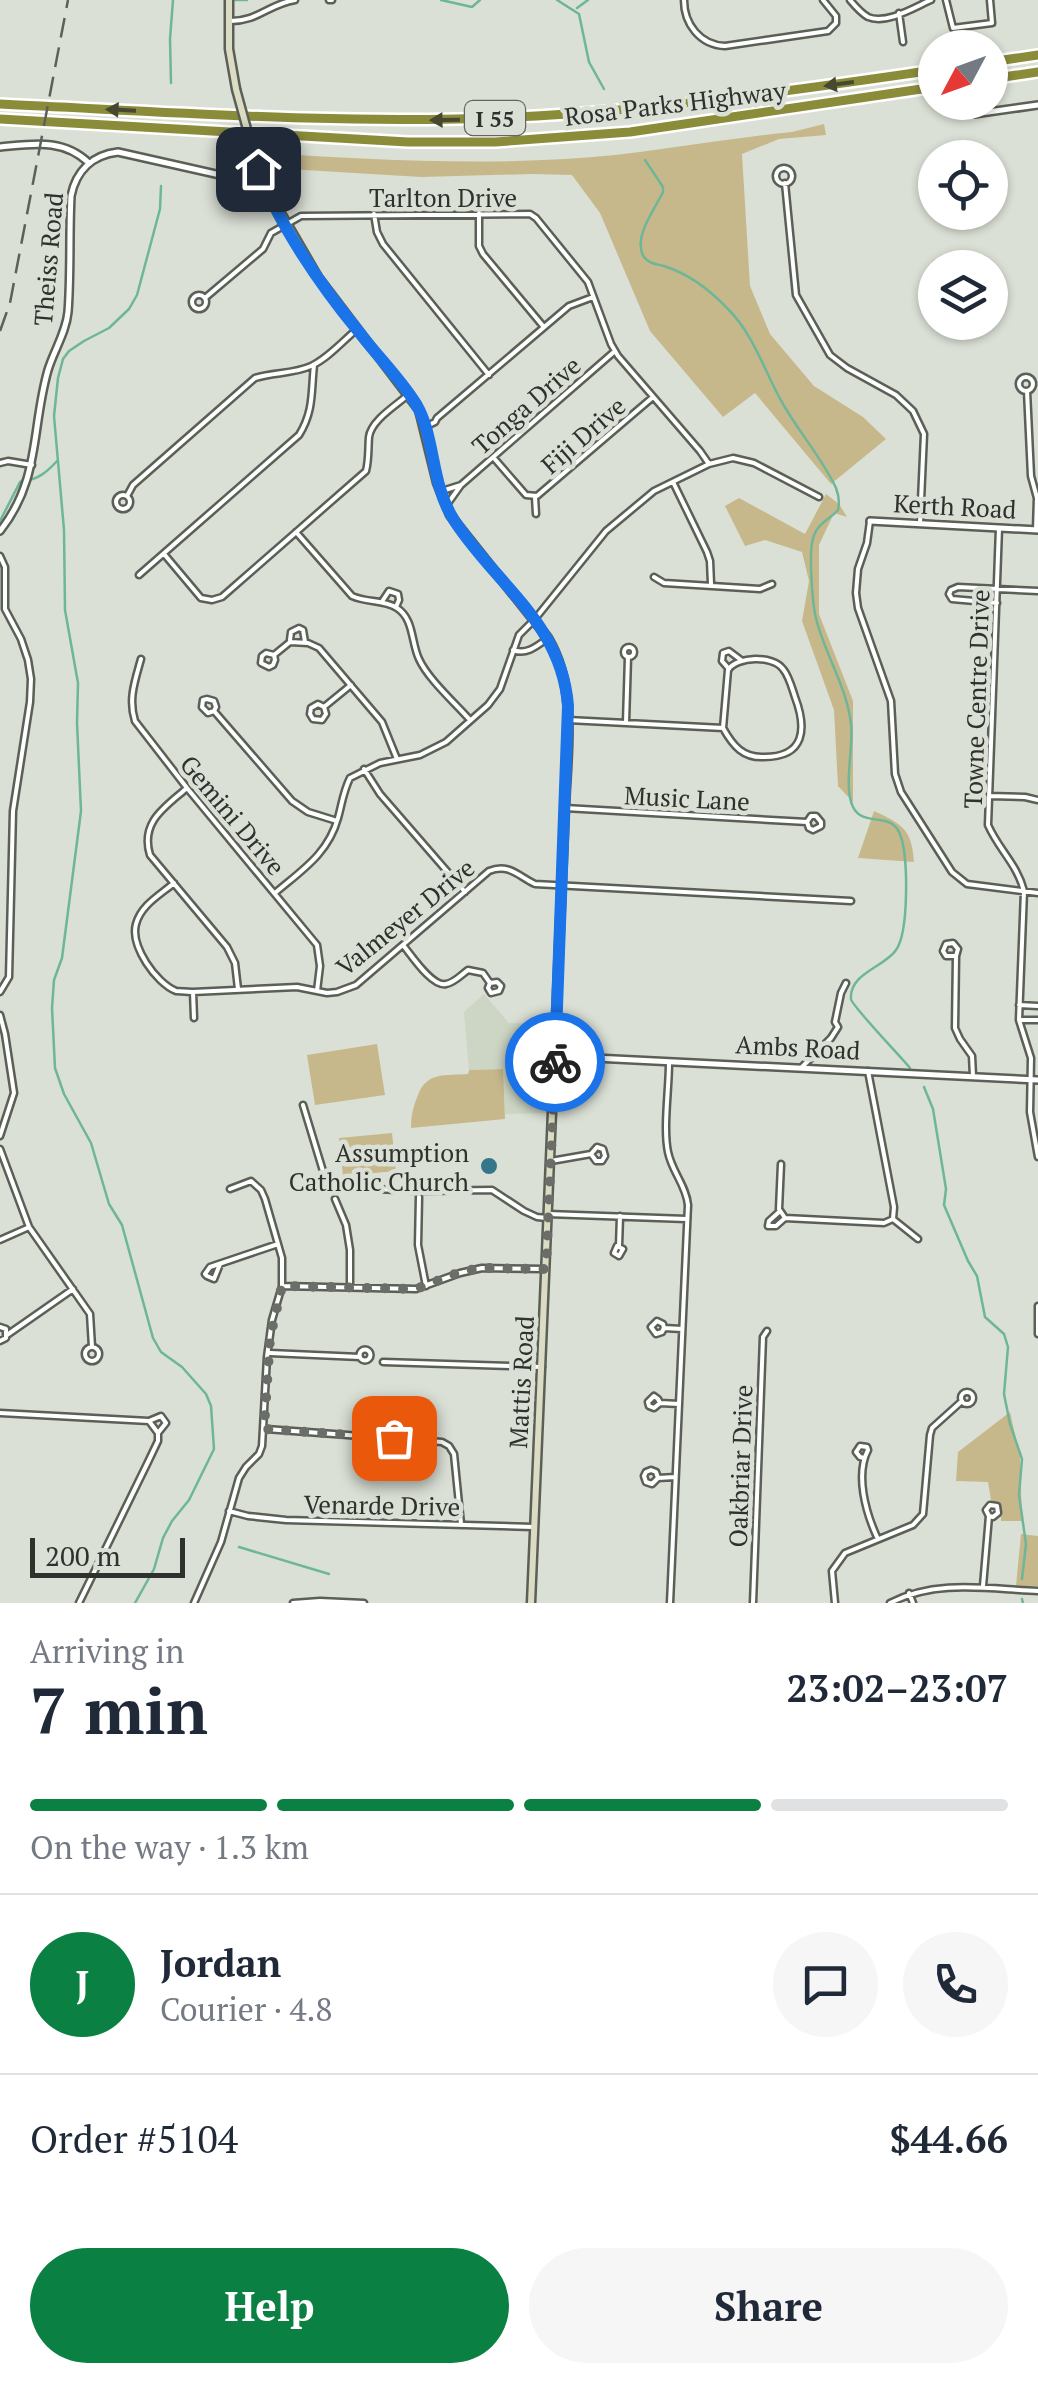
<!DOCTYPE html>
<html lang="en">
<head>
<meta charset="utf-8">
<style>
	body { margin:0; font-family:"PT Serif",serif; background:#f6f6f7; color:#1f2937; height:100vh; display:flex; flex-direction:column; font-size:38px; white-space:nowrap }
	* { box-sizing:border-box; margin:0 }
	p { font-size:32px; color:#747a83 }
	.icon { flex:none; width:55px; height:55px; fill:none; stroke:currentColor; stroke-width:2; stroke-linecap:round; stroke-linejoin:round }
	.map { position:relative; height:1603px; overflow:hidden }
	.panel { display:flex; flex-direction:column; background:#fff; flex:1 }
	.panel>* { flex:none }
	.needle { width:65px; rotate:229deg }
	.fabs { position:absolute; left:918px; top:30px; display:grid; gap:20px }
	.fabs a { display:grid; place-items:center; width:90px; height:90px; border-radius:50%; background:#fff; box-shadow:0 2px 8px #0004; font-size:50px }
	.scale { position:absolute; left:30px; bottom:25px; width:155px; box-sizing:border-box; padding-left:10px; border:5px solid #2f312d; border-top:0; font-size:28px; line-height:35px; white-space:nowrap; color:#2f312d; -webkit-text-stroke:8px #dbe0d6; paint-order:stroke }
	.pin { position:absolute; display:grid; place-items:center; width:85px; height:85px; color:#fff; margin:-42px; border-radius:20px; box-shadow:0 5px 15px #0006 }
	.courier { position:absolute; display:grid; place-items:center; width:100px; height:100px; margin:-50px; border:8px solid #1a73e8; border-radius:50%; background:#fff; color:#222; box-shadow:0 2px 12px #0007 }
	.summary em { font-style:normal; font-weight:600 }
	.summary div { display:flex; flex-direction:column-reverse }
	.summary { display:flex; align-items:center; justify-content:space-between; height:170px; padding:0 30px }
	h1 { font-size:65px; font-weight:600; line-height:75px }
	.bar { display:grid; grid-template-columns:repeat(4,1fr); gap:15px 10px; align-content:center; height:120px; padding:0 30px }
	.bar i { height:12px; border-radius:8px; background:#e0e1e3 }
	.bar .on { background:#0b8043 }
	.bar p { grid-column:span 4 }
	.line { display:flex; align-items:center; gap:25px; padding:0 30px; border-top:2px solid #e0e1e3 }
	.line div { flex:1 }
	.round { display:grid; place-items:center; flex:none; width:105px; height:105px; border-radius:52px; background:#f6f6f7 }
	.cta { display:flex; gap:20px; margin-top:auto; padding:20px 30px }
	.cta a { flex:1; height:115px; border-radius:60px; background:#0b8043; color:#fff; font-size:40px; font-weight:600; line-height:115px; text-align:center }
	.cta a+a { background:#f6f6f7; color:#1f2937 }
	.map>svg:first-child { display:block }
	.built { fill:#cdd6c4 }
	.green { fill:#c7b88c }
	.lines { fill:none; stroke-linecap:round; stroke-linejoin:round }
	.stream { stroke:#6db698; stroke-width:2.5 }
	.minor-casing { stroke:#5b6057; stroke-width:9 }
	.tertiary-casing { stroke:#5b6057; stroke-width:10 }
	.secondary-casing { stroke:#5b6057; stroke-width:11 }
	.motorway-casing { stroke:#fff; stroke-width:14 }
	.minor { stroke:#fff; stroke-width:4 }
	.tertiary { stroke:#fff; stroke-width:5 }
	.secondary { stroke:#dcdcc4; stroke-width:6 }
	.motorway { stroke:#8b8c3a; stroke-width:9 }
	.rail { stroke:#5d605a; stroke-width:2.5; stroke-dasharray:20 10; stroke-linecap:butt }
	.secondary-bridge-casing { stroke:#5b6057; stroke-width:11; stroke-linecap:butt }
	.secondary-bridge { stroke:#dcdcc4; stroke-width:6 }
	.oneway { fill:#464830 }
	.done { stroke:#6b6e68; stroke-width:10; stroke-dasharray:0 18 }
	.route { stroke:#1a73e8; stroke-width:12 }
	.poi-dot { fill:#36768a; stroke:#dbe0d6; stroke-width:4 }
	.labels { text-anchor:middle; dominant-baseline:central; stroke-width:9; stroke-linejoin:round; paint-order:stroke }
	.shield { fill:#dbe0d6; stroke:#636660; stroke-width:2.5 }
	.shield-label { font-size:22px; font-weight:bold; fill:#2f312d }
	.street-label { font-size:25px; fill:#2f312d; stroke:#dbe0d6 }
	.poi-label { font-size:25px; fill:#2f312d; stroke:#dbe0d6; text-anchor:end }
</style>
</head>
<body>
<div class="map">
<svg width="1038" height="1603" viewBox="0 0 1038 1603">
	<rect width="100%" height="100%" fill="#dbe0d6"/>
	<!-- built -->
	<path class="built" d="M484 994 509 1023 552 1024 549 1113 505 1114 503 1069 469 1070 464 1012Z"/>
	<!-- green -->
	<path class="green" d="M824 124 826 135 779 139 742 154 750 286 770 334 814 386 863 417 886 439 831 484 755 393 723 417 650 331 600 213 572 175 533 174 421 177 271 168 264 162 260 153C362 159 463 165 565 159 641 155 717 139 792 132Z
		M826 494 839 504 847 517 834 513 819 545V614L853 701V802L838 786 834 710 802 621 809 581 802 552 765 540 745 546 725 506 739 498 805 534Z
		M874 811C902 824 912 829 914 862L858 858Z
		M377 1044 385 1095 315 1105 307 1055Z
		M503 1069 505 1119 411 1128C411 1116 413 1107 418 1095 427 1071 446 1076 468 1074L469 1070Z
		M392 1133 396 1171 343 1176 339 1138Z
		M1010 1412 1020 1456 1022 1521H1001V1506L991 1500 988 1482 956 1481 958 1452Z
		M1021 1534 1038 1536V1586H1016Z"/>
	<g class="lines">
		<!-- stream -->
		<path class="stream" d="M225 0H247
			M441 0 472 7 480 0
			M557 0 579 14 589 62 604 89
			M577 8 588 0
			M171 83 170 39 173 0
			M645 160 663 187V192C655 209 632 238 644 257 649 264 657 264 664 266 689 274 711 291 728 309 756 337 766 377 786 409 802 436 823 460 836 488 839 496 840 502 838 510 831 518 821 522 816 531 810 542 811 556 811 569 812 586 812 605 817 622 826 656 847 688 851 724 854 746 843 787 853 807 864 829 893 809 901 837 908 859 909 932 896 950 885 967 849 973 851 999 851 1005 902 1058 910 1068
			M0 521 20 482 23 480C37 481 48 471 57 461
			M924 1087 933 1109 946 1189 944 1205 968 1261 977 1276 985 1317 1004 1334 1008 1347 1004 1394 1010 1424 1022 1459 1019 1495 1026 1544 1022 1579
			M239 1547 329 1574
			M1022 1599 1023 1603
			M135 1603 154 1569 163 1538 172 1521 189 1500 214 1449 211 1406 206 1394 182 1367 161 1352 153 1338 122 1225 109 1204 91 1143 64 1094 55 1068 52 1008 54 980 62 958 81 811 77 723 78 683 65 610 64 530 54 416 58 378 63 359 69 351 84 341 109 328 129 309 137 295 160 209 161 186"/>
		<!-- minor casing -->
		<g class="minor-casing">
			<path id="minor" d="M329 0H332
				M684 0C684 24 700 45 725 46L828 31 836 23V16L823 0
				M850 0C855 6 861 13 868 17 886 25 915 7 931 0
				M946 0 953 28 992 23 990 0
				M899 13 903 42
				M229 21C257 22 269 4 295 0
				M776 176a8 8 0 1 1 16 0a8 8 0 1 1-16 0Z
				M785 183 796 295 830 355 847 368 896 395 913 411 924 434 920 523
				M479 213V246L483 254 543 326
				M374 214 377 232 383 244 489 375
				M192 302a7 7 0 1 1 14 0a7 7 0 1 1-14 0Z
				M205 298 263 249 271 233 301 216 530 214 536 218 588 282 611 344 618 356 700 451 709 464
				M1019 384a7 7 0 1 1 14 0a7 7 0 1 1-14 0Z
				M1027 391 1031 476 1037 498 1036 530
				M425 427 435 422 437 418 569 306 593 297
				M493 457 526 495 537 496 653 397
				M0 463 8 461 32 465
				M673 482 707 552 710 561 711 584
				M442 491 461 485
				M116 502a7 7 0 1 1 14 0a7 7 0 1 1-14 0Z
				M127 496 133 485 255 378C274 372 293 374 311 366 327 359 342 342 356 330
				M535 497 536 514
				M446 506 461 485 615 351
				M870 521 867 543 858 569 856 593 858 608 891 701 895 774 901 792 952 872 967 884 1038 893
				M999 528 988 825C999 850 1017 864 1024 891L1019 1020 1031 1058 1030 1112 1038 1157
				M296 532 352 596C367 603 383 599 397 608 414 619 411 642 419 659 428 679 455 703 470 720
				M164 554 201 598 212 600 222 597 366 471C369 459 368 449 369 437 371 420 397 405 409 394
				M0 556 5 567V609L21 639 28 660 31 679 30 702 13 811 9 977 0 992
				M139 575 299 435C314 411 311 392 314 365
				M654 577 664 583 760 589 772 584
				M383 600 389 591 398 594 399 600 396 607
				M997 603 952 599 949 594 951 590 958 587 1038 591
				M290 640 291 632 299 628 303 630 305 642
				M624 652a5 5 0 1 1 10 0a5 5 0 1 1-10 0Z
				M513 650C527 655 537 646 548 638
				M274 655 275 660 273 665 269 667 261 663 262 656 266 653 274 655 290 642 308 643 319 648 382 722 397 759
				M141 659C135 681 128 699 135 721L187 788 317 945 320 966 317 991
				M729 669 722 661 723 653 729 651 741 660
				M324 707 326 714 322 720 313 719 310 714 311 708 318 704 324 707 351 685
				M214 711 208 713 202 707 203 700 207 699 214 701 216 707 214 711 292 801 308 812 337 821
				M568 720 723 728C733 746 743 758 764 757 805 757 807 729 795 697 792 688 789 676 783 669 773 655 737 656 728 670L723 728
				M626 722 628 657
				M364 769 380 794 465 892
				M187 788C165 807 140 822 150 855L227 947 235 963 238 989
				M989 796 1025 797 1038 800
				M565 808 807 822 811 816H816L821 822V826L813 830 809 828 807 822
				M174 883C160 895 141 905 136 924 130 946 156 983 176 991 178 991 191 992 193 992L297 987 327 993 337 992 356 985 489 871C509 863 518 876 535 884L851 901
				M275 893C302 870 328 854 338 818 342 804 343 792 350 778L380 763 420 755 446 742 488 705 500 689 519 635 535 619 606 531 654 491 709 464 733 458 754 463 819 497
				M403 945C412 956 432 987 446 984 454 983 461 975 468 970L483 973 490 983 488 988 491 993 499 991 501 986 497 982 490 983
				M956 956H946L943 951 946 944 953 943 958 949 956 956 955 1028 960 1039 972 1056 973 1076
				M193 992 194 1018
				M1019 1005 1038 1006
				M0 1015 5 1034 14 1093 0 1136
				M1019 1020H1038
				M669 1063C669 1089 663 1128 668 1152 672 1172 686 1185 688 1205L670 1603
				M802 1067 831 1038 838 1027 835 1022 841 993 846 983
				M868 1071 894 1207 893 1219 918 1239
				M303 1105 326 1181 333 1187 419 1191 492 1190 524 1211 537 1217 547 1218
				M0 1149 29 1227 90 1314 92 1347
				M551 1161 591 1154 597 1147 603 1149 605 1156 602 1161H596L591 1154
				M781 1164 779 1209 785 1218 884 1223 893 1219
				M419 1197 418 1245 426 1286
				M335 1199 346 1225 350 1250V1286
				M779 1212 769 1221 768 1226H776L785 1218
				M548 1214 686 1219
				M0 1240 27 1228
				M617 1246 623 1249 619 1256 614 1253Z
				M619 1246 620 1216
				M220 1264 214 1279 207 1276 205 1274 210 1267 278 1244
				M282 1286 416 1289 460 1273 482 1268 544 1269
				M1038 1306V1334
				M0 1327 6 1329V1338L0 1341
				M664 1328 663 1324 657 1321 651 1327 656 1334 662 1332 664 1328 682 1329
				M7 1335 73 1289
				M85 1354a7 7 0 1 1 14 0a7 7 0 1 1-14 0Z
				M359.5 1355a5.5 5.5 0 1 1 11 0a5.5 5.5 0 1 1-11 0Z
				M270 1353 360 1357
				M383 1362 542 1367
				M961 1398a6 6 0 1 1 12 0a6 6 0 1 1-12 0Z
				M660 1403 654 1408 649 1406 648 1402 654 1396 658 1399 660 1403 679 1404
				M0 1413 149 1421 158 1433
				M266 1429 442 1442 449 1446 454 1454 461 1524
				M864 1458 860 1457 856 1452 860 1446 867 1447 868 1450C855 1475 866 1513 877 1537
				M658 1478 656 1472 651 1470 646 1472 644 1476 646 1482 652 1484 658 1478 675 1477
				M229 1511 248 1516 286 1520 533 1527
				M983 1586 989 1516 986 1510 990 1505 997 1506 998 1513 993 1517 989 1516
				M909 1593 913 1603
				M79 1603 148 1462 158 1441V1433L166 1423 161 1416 149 1421
				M194 1603 221 1542 239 1478 246 1467 259 1454 262 1446 267 1357 272 1320 282 1286V1258L265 1199 261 1190 251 1181 230 1189
				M293 1603 320 1601 364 1603
				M753 1603 763 1337 767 1331
				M835 1603 832 1571 845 1553 913 1525 923 1514 930 1435 932 1428 962 1401
				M890 1603C937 1579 987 1589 1038 1591"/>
		</g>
		<!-- tertiary casing -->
		<g class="tertiary-casing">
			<path id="tertiary" d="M974 114 1038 105
				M0 147C33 144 63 138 89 163
				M870 521 1038 530
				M0 531C41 479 31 429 48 370 54 350 66 333 68 312 71 274 69 235 71 196 76 171 92 155 118 152L229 177 240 182 261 176
				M555 1056 1038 1080"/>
		</g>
		<!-- secondary casing -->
		<g class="secondary-casing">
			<path id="secondary" d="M229 0V49L236 89
				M256 162 267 189 318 277 419 410 437 483 450 515 548 638C578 689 567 751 565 808L531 1603
				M240 182 267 189"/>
		</g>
		<!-- motorway casing -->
		<g class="motorway-casing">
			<path id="motorway" d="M990 62 1038 55
				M990 79 1038 72
				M0 104C171 112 343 125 514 117 656 111 795 90 935 70
				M0 119 408 142H495L630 132 935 87"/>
		</g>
		<!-- minor -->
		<use href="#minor" class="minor"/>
		<!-- tertiary -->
		<use href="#tertiary" class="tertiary"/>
		<!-- secondary -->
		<use href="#secondary" class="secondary"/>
		<!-- motorway -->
		<use href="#motorway" class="motorway"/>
		<!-- rail -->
		<path class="rail" d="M0 331 10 303 68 0"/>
		<!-- secondary-bridge casing -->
		<g class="secondary-bridge-casing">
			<path id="secondary-bridge" d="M236 89 256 162"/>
		</g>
		<!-- secondary-bridge -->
		<use href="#secondary-bridge" class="secondary-bridge"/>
	</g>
	<!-- one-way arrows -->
	<defs><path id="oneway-solid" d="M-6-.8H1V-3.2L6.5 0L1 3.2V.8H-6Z" transform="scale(2.5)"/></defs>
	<g class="oneway">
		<use href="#oneway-solid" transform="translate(839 84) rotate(172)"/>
		<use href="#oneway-solid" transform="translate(121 110) rotate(-177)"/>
		<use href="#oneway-solid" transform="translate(445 120) rotate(179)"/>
	</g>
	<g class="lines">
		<!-- done -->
		<path class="done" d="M394 1438 264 1429 270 1338 282 1286 416 1289 460 1272 482 1268 546 1269 555 1062"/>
		<!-- route -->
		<path class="route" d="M258 169C279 225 321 286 359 332 377 356 400 378 416 404 436 438 430 483 454 520 495 584 562 623 568 706L555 1062"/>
	</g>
	<!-- markers -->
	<circle class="poi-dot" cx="489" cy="1166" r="10"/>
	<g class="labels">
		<!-- shield labels -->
		<rect class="shield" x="465" y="101" width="60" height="34" rx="8"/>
		<g class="shield-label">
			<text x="495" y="118">I 55</text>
		</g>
		<!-- street labels -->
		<g class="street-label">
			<text transform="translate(675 103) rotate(-7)">Rosa Parks Highway</text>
			<text x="443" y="197">Tarlton Drive</text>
			<text transform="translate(48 259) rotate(-85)">Theiss Road</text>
			<text transform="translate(526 405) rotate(-41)">Tonga Drive</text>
			<text transform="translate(583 435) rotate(-41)">Fiji Drive</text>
			<text transform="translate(955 506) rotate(3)">Kerth Road</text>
			<text transform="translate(976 699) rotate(-88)">Towne Centre Drive</text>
			<text transform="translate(687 798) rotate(3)">Music Lane</text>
			<text transform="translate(233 815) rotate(50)">Gemini Drive</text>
			<text transform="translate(405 917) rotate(-39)">Valmeyer Drive</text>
			<text transform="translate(798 1047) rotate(3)">Ambs Road</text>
			<text transform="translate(521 1382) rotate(-87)">Mattis Road</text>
			<text transform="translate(740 1466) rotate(-88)">Oakbriar Drive</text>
			<text transform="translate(382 1505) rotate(1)">Venarde Drive</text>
		</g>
		<!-- poi labels -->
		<g class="poi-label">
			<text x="469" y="1152">Assumption<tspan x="469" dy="29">Catholic Church</tspan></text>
		</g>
	</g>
</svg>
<div class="fabs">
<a><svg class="needle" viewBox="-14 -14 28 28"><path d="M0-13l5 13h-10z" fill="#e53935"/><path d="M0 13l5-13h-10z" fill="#747a83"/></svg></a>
<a><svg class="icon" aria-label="locate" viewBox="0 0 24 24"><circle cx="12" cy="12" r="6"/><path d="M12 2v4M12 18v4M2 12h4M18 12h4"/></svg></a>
<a><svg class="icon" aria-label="layers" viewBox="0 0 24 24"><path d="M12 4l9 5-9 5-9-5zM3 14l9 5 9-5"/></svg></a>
</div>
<div class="scale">200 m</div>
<div class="pin" style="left:394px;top:1438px;background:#ea580c"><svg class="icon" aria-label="bag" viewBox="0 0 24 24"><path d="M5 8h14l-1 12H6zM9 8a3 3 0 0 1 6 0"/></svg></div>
<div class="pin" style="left:258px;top:169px;background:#1f2937"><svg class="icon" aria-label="home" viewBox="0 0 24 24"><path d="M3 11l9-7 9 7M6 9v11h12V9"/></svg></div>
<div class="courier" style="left:555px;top:1062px"><svg class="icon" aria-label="bike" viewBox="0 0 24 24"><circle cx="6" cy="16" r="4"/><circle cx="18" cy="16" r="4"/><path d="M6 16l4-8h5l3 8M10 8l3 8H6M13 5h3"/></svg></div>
</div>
<section class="panel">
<div class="summary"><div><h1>7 min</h1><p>Arriving in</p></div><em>23:02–23:07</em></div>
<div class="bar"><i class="on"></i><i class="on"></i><i class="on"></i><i></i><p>On the way · 1.3 km</p></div>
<div class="line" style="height:180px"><b class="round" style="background:#0b8043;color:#fff">J</b><div><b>Jordan</b><p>Courier · 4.8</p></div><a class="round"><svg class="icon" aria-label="chat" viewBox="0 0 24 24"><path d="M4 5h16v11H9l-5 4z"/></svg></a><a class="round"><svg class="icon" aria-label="phone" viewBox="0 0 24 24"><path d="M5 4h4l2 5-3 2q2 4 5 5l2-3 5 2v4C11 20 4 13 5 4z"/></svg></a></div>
<div class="line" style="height:130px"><div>Order #5104</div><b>$44.66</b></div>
<div class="cta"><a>Help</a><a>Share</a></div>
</section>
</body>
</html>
